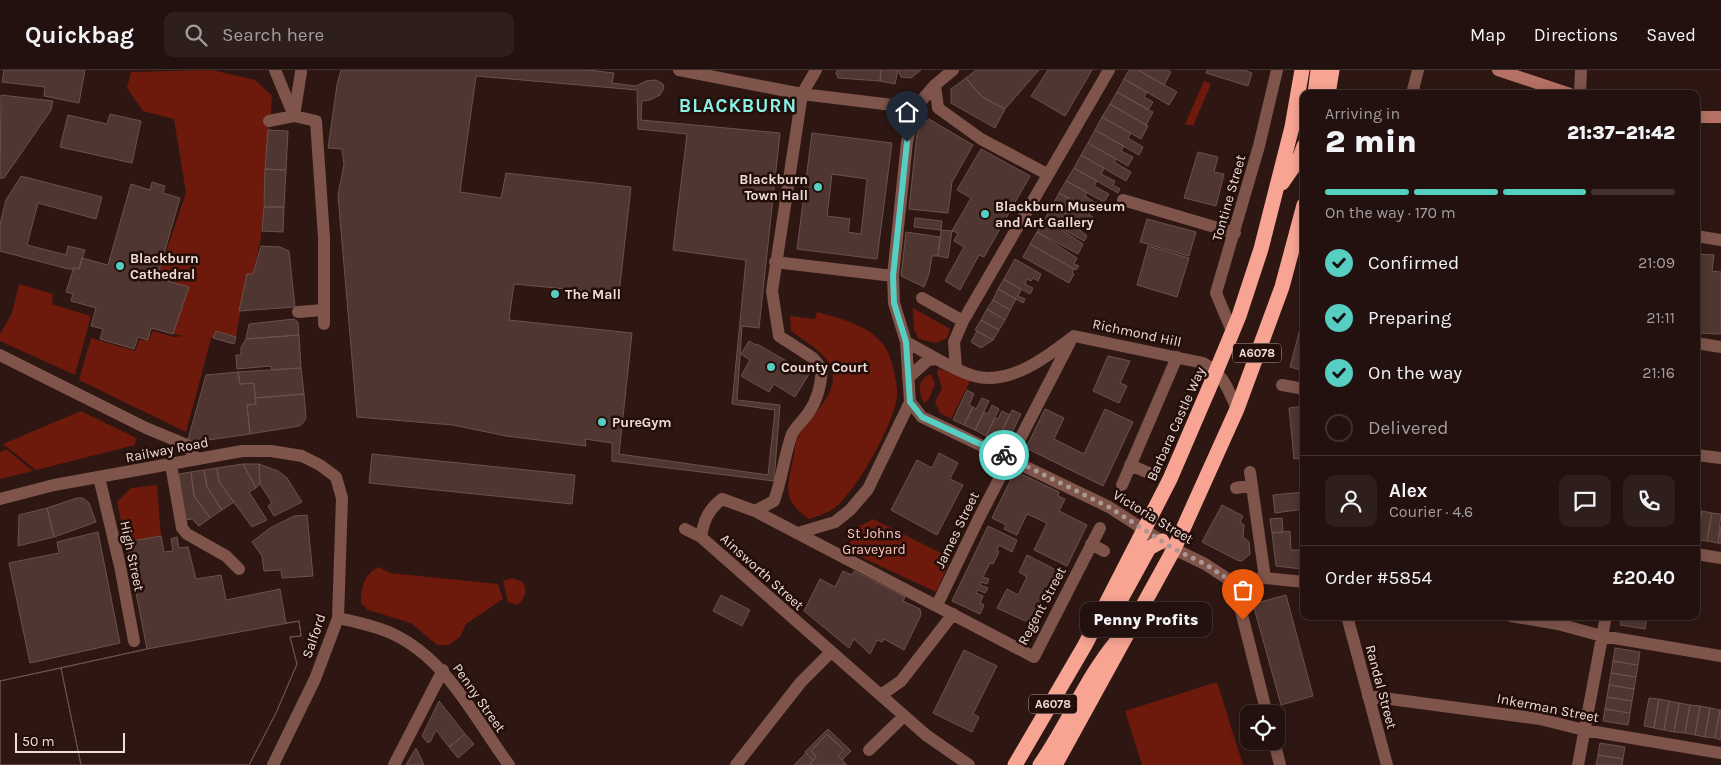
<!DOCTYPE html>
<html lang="en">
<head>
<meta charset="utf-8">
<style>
	body { margin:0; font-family:Karla,sans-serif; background:#2e1f1c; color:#f1f3f6; height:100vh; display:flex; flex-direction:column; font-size:19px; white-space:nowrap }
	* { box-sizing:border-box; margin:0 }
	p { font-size:16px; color:#a29d9e }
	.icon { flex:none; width:28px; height:28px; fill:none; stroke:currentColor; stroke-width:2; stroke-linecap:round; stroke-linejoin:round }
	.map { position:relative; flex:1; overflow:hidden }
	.details { position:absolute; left:1300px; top:20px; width:400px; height:530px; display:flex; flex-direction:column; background:#22110e; border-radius:10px; box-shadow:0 2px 12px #0003,0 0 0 1px #3f312e }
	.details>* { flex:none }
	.controls { position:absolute; left:1240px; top:635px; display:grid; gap:10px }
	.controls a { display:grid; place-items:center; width:45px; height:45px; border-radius:10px; background:#22110e; box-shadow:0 2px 12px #0003,0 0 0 1px #3f312e; font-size:25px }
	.scale { position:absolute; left:15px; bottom:12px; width:110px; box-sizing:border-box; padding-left:5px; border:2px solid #eededa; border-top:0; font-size:14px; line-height:18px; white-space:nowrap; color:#eededa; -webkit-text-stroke:4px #230e0a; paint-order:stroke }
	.pin { position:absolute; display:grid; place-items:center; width:42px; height:42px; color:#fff; margin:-51px -21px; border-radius:50% 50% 50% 0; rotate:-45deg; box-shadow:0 0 5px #0007 }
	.pin .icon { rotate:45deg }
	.courier { position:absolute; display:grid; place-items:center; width:50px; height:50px; margin:-25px; border:4px solid #57cec2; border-radius:50%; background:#fff; color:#222; box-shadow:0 1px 6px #0007 }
	.bubble { position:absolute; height:35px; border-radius:10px; background:#22110e; box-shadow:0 2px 12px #0003,0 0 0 1px #3f312e; font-size:16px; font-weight:800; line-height:35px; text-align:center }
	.overview em { font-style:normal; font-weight:800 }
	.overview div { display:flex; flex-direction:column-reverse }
	.overview { display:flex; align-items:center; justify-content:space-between; height:85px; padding:0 25px }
	h1 { font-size:32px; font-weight:800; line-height:38px }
	.bar { display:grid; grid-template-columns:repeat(4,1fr); gap:8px 5px; align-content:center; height:60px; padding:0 25px }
	.bar i { height:6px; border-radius:4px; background:#3f312e }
	.bar .on { background:#57cec2 }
	.bar p { grid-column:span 4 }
	.line { display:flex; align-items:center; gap:12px; padding:0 25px; border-top:1px solid #3f312e }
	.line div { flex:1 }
	.round { display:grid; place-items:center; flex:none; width:52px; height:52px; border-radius:10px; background:#2e1f1c }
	ol { padding:0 25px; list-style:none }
	li { display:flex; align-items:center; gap:15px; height:55px }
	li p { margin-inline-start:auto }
	li .icon { padding:5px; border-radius:50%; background:#57cec2; color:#111; stroke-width:4 }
	li:last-child { color:#a29d9e }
	li i { width:28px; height:28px; border:2px solid #3f312e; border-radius:50% }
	header { display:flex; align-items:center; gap:30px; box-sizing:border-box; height:70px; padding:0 25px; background:#22110e; border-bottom:1px solid #3f312e }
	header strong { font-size:24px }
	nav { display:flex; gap:28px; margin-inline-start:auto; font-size:18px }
	.search { width:350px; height:45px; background:#2e1f1c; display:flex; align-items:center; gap:12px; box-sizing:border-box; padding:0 18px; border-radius:10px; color:#a29d9e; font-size:19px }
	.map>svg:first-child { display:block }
	.green { fill:#6d190c }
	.building { fill:#4f3631; stroke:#6c514c; fill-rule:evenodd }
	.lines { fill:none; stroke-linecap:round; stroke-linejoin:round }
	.street { stroke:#7e544b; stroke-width:12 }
	.secondary { stroke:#b47164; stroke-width:12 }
	.highway { stroke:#f8a493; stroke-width:15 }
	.done { stroke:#ab9894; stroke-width:5; stroke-dasharray:0 9 }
	.route { stroke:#57cec2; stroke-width:6 }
	.poi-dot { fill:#57cec2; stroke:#230e0a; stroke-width:2 }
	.labels { text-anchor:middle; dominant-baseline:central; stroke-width:5; stroke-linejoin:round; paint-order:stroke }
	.shield { fill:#230e0a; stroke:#b1a09c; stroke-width:1 }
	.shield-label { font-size:12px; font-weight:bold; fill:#eededa }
	.poi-label { font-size:14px; font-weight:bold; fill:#eededa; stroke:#230e0a; text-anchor:start }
	.street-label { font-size:14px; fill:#eededa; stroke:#230e0a }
	.park-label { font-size:14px; fill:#ffc9be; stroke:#230e0a }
	.district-label { font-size:19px; font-weight:bold; letter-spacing:1px; fill:#88f2e6; stroke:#230e0a }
</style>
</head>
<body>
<header>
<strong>Quickbag</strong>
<div class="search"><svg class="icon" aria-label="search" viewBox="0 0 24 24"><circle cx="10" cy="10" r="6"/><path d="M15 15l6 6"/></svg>Search here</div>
<nav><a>Map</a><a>Directions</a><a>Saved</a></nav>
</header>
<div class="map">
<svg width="1721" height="695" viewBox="0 0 1721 695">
	<rect width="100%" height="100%" fill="#2e1713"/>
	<!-- green -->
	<path class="green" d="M212 0 255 10 272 26 261 167 253 204H247L236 267 216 261 213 268H206L211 269 186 362 79 310 91 268 135 281 139 270H149L153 261 174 267 183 266 173 264 189 217 157 208 186 123 174 49 143 41 127 18 131 2Z
		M1204 11 1211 14 1193 56 1185 54Z
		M19 214 53 224 52 234 91 246 75 305 0 271V264L12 243Z
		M913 238 950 259 947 268 935 273 919 269 914 260Z
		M817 242C842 249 875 256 888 282 893 293 898 315 897 327 893 355 859 415 839 434 831 442 819 446 809 449 782 430 787 419 793 389 795 382 795 370 800 363 812 344 844 320 829 293 821 280 803 270 791 261L790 246 815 249Z
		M938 298 970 311 951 349 940 343 935 332 942 318 937 303Z
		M931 304 935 314 929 329 924 333C918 321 917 309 931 304Z
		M81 341 136 368 135 375 36 400 3 374Z
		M6 379 33 401 0 409V382Z
		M157 415 161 466 126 472 117 432 131 418Z
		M873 449 951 488 936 522 846 480 858 457Z
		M379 497 390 503 498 514 503 529 466 554 460 567 449 575H437L411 553 368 540 361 533C361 519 364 503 379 497Z
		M512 508 523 512C528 522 525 527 518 535L508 532 503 511Z
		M1217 612 1243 695H1142L1125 641Z"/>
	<!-- building -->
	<path class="building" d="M4 0H85L79 33 44 26 45 17 2 12Z
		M341 0H588L614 3 612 13 636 16 646 11 656 10 663 14 664 18 660 25 650 30 642 31 641 50 780 63 759 258 742 256 737 330 780 335 774 411 612 391V373L585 369 586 376 506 366 453 355 357 347 338 125 344 95 342 79 328 78 337 15Z
		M837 0H881L880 11 838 8 836 3Z
		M881 0H898L895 14 880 11Z
		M898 0H921L911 8 901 7Z
		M976 0H1039L1005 39 982 27 966 8Z
		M1048 0H1092L1065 46 1031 26Z
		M1129 0H1138L1177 22 1169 35 1124 9Z
		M1138 0H1167L1171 2 1164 15Z
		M1207 0H1244L1252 3 1248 16 1206 3Z
		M476 6 637 20 638 59 687 64 673 180 746 190 732 334 775 340 768 405 619 384 632 263 509 250 514 214 619 224 631 117 506 103 501 128 460 122Z
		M966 8 982 27 1005 39 995 58 951 33V19Z
		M1124 9 1147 22 1144 27 1153 32 1148 40 1117 22Z
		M1117 22 1153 42 1146 55 1110 34Z
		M1 25 53 31 51 40 4 108H0Z
		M1110 34 1148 56 1141 69 1102 47Z
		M110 44 141 51 132 93 60 77 68 45 107 54Z
		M1102 47 1131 63 1128 68 1143 77 1139 85 1095 60Z
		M929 49 973 75 952 112 948 143 909 139 917 63 923 53Z
		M268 60 288 61 286 100 265 99Z
		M1095 60 1124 76 1121 81 1133 87 1128 96 1088 73Z
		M812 63 892 73 877 189 797 179ZM832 104 867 109 861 164 848 162 850 149 827 146Z
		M1088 73 1116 89 1114 92 1131 102 1126 111 1081 85Z
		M981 79 1030 106 984 187 979 185 960 220 945 211 964 177 954 171 958 163 952 161 971 128 957 120Z
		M1198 82 1218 87 1214 102 1224 104 1216 136 1184 128Z
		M1081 85 1104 98 1101 104 1115 111 1113 115 1120 119 1118 123 1074 98Z
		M1074 98 1097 111 1094 116 1109 124 1104 132 1066 111Z
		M265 99 286 100 284 137H264Z
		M21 106 102 127 96 149 38 133 27 175 66 185 68 176 85 180 79 199H68L0 181V154L6 130Z
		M1066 111 1087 122 1085 126 1099 135 1094 143 1059 123Z
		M152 112 165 116 163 123 180 128 157 208 189 217 173 264 151 258 148 270 138 267 134 279 100 269 103 259 91 256 96 238 71 231 73 224 66 222 74 197 79 199 82 188 108 195 131 114 150 120Z
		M774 123 804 126 803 131 773 128Z
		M1059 123 1091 141 1089 145 1093 147 1088 157 1052 136Z
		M1052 136 1075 149 1073 154 1087 166 1084 171 1045 149Z
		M264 137H284L283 162 262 161Z
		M915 148 942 151 941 160 914 157Z
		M1045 149 1083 174 1078 184 1037 162Z
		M1147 149 1196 162 1189 186 1140 172Z
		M941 160 952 161 948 188 938 186Z
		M906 162 940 167 938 186H932L929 204 924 217 901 206Z
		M1037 162 1077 188 1074 194 1079 196 1076 200 1030 174Z
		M1030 174 1074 199 1072 202 1074 204 1069 213 1023 187Z
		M261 176 280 177 289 181 295 237 239 241 247 204H253Z
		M1148 176 1189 188 1177 227 1137 215Z
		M1696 184 1714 185 1712 201 1721 202V264L1696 263Z
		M1015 189 1041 204 1038 211 1033 208 1031 211 1027 209 1025 214 1033 218 1030 224 1004 209Z
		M1004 209 1021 220 1018 226 1025 229 1023 233 998 219Z
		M998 219 1016 229 1010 240 993 230Z
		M993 230 1010 240 1005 250 987 239Z
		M987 239 1005 250 999 260 981 250Z
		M294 249 298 252 299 265 246 269 249 254Z
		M981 250 999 260 993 270 975 260Z
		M1301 255H1304V301L1290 297Z
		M216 261 236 267 234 274 213 268Z
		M977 261 993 270 981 278 971 272Z
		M299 265 301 298 272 300 271 296 237 299 236 285H241V277L246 269Z
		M749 271 756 275 757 274 809 304 795 327 774 314 769 322 741 306 750 290 741 284Z
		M1108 286 1130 291 1120 313 1127 316 1119 333 1093 321Z
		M301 298 304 324 255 328 254 313 240 314 238 302Z
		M238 302 240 314 254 313 256 334 247 335 250 364 187 373 206 305Z
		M967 320 974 324 969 335 973 337 964 355 953 350Z
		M304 324 306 348 303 353 299 356 250 364 247 335 256 334 255 328Z
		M982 328 989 331 975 360 964 355 973 337 976 339Z
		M992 335 999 339 986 366 975 360 984 342 988 344Z
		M1304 336V388L1294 389 1289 338Z
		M1045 339 1064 348 1054 369 1084 384 1105 339 1133 352 1103 416 1026 378Z
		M1012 340 1021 344 1005 377 996 373Z
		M1002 341 1010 345 997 371 986 366 995 348 998 349Z
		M939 383 958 393 950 409 963 415 937 465 891 440 917 390 932 398Z
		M372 384 575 405 572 434 369 413Z
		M243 394H259L260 414 256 418Z
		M243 394 256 418 249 422 267 450 252 457 219 412 217 398Z
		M259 394 278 401 287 408 302 432 274 446 268 436 272 433 260 414Z
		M217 398 219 412 234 432 222 440 207 417 204 400Z
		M204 400 207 417 222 440 210 448 194 426 191 402Z
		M1015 401 1059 422 1058 426 1065 429 1059 441 1087 455 1067 496 1034 480 1047 453 1027 444 1017 465 1004 459 1006 455 992 448Z
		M191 402 194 426 210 448 199 456 192 449 185 450 179 404Z
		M1304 422V439L1275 443 1273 425Z
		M77 428H83L89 433 96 452 54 467 47 438Z
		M1222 435 1243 446 1240 452 1244 455 1243 467 1249 472 1250 484 1242 491 1237 490 1202 472Z
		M47 438 54 467 18 476 19 445Z
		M1696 440 1702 441 1697 470H1696Z
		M1702 441 1712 443 1707 471 1697 470Z
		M1712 443 1721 444 1718 473 1707 471Z
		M307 445 313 506 282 508 281 500 264 501 262 486 252 472 270 458 294 446Z
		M1282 448 1283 462 1272 463 1270 449Z
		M988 456 1017 470 1012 482 999 475 997 480 999 482 993 494 990 493 983 507 989 509 987 514 981 512 980 515 988 518 985 523 978 520 976 523 983 526 980 533 984 535 980 544 952 531Z
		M1721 456V474L1718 473Z
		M1290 461 1291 480H1301L1302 499 1276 496 1272 463Z
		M98 462 120 573 30 593 9 493 59 483 57 472Z
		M161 466 164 482 173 481 171 469 177 467 179 478 188 477 196 509 221 505 226 530 280 519 286 553 299 551 301 566 290 567 297 594 276 643 249 695H0V611L147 579 126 472Z
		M1027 485 1058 501 1035 546 1025 551 997 538 1007 519 1018 525 1027 507 1019 502Z
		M843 501 852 505 854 501 905 527 903 531 920 539 921 545 904 580 884 569 882 572 877 570 870 584 854 569 849 578 804 541 820 509 835 517Z
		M721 525 750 540 742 556 713 541Z
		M1286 525 1313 626 1281 635 1253 534Z
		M1622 546 1647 547 1645 559 1620 555Z
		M299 551 301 566 290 567 297 594 276 643 249 695H81L61 598 147 579Z
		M1615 578 1640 582 1638 595 1613 591Z
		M964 580 997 596 973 644 979 647 972 662 933 643Z
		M1613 591 1638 595 1636 607 1611 603Z
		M61 598 81 695H0V611Z
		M1611 603 1636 607 1634 619 1609 615Z
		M1609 615 1634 619 1632 631 1607 627Z
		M1607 627 1632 631 1630 643 1605 639Z
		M1649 628 1659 629 1654 658 1644 656Z
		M1659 629 1669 631 1664 660 1654 658Z
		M439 631 465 664 449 677 436 660 430 672H427L422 666Z
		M1669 631 1679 633 1674 662 1664 660Z
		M1679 633 1690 635 1685 663 1674 662Z
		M1690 635 1700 636 1695 665 1685 663Z
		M1700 636 1710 638 1705 667 1695 665Z
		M1710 638 1720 640 1715 668 1705 667Z
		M1605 639 1630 643 1628 655 1603 651Z
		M1720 640H1721V670L1715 668Z
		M828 659 851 681 842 690 838 686 844 680 827 664 811 681 816 687 813 690 805 682Z
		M465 664 474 674 458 688 449 677Z
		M827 664 844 680 838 686 847 695H809L816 687 811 681Z
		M1600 673 1625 677 1623 689 1598 685Z
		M416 678 424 695H406Z
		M806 683 813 690 809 695H794Z
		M1598 685 1623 689 1622 695H1596Z"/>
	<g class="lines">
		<!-- street -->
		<path class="street" d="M275 0 294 46
			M679 0 802 24 909 37
			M935 15 938 38 981 69 1047 104
			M1412 24 1418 0
			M1580 24 1581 0
			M294 46 301 2
			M269 51 294 46 316 51 324 168V254
			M1123 130 1235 163
			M1696 166 1721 170
			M775 192 893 206
			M922 228 963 251
			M298 242 323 240
			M1232 261 1216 223 1259 76 1277 0
			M906 272C928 283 950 299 974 306 1010 316 1048 286 1074 266L1203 293C1224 305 1227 317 1237 339
			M1696 273 1721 277
			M0 285 146 358 187 375 196 389
			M956 298 954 272 963 251 1109 0
			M908 308 928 290 937 289
			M1282 315 1304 319
			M910 332 922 347 1109 437 1174 479 1205 494 1234 513 1267 644
			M1696 385 1721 388
			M171 395 182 458 187 464 226 486 239 499
			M1130 395 1149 403
			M1250 402 1265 508
			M99 407 120 496 134 571
			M1122 415 1177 287
			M1236 418 1252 415
			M0 429 54 415 242 381H271L302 386 320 395 336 407 342 428 338 548 315 609 273 695
			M755 441 774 431C782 409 784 386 792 364 796 356 804 350 809 342 818 329 821 315 822 299L813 288 779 266 772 221 802 24 816 0
			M685 459 701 467 926 665 969 695
			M798 463 835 452 850 440 868 419 910 332 906 272 894 233 893 206 907 72 915 38 935 15 953 0
			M701 467C704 450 708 440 722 429L755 441 1034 587 1100 458
			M1091 474 1104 481
			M1696 484 1721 488
			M1234 513 1265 508 1304 512
			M937 535 979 448 1070 272
			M1347 546 1387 695
			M1511 546 1558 554 1602 566 1721 586
			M338 548C356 552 377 556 393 564 448 590 475 649 509 695
			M881 625 901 611 953 544
			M1368 626 1540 649 1584 660 1721 683
			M1274 671 1280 695
			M869 680 904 646
			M394 695 443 600
			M736 695 801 612 830 583
			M1578 695 1606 546"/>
		<!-- secondary -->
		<path class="secondary" d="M1498 0 1570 24
			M1696 47H1721"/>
		<!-- highway -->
		<path class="highway" d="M1315 24 1318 0
			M1328 24 1332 0
			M1282 113 1300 87 1304 76
			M1121 529 1149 478 1162 471
			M1015 695 1085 575 1170 409 1210 316 1239 246 1261 179 1292 57 1302 0
			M1040 695C1068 655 1086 608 1117 571
			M1055 695 1174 479 1237 339 1282 217 1304 135"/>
	</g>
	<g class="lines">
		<!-- done -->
		<path class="done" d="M1004 385 1109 437 1174 479 1205 494 1234 513 1243 550"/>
		<!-- route -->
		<path class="route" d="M907 72 893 206 894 233 906 272 910 332 922 347 1004 385"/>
	</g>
	<!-- markers -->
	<g class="poi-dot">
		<circle cx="818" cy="117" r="5"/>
		<circle cx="985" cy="144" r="5"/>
		<circle cx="120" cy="196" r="5"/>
		<circle cx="555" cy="224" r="5"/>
		<circle cx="771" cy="297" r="5"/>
		<circle cx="602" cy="352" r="5"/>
	</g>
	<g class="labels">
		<!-- shield labels -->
		<g class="shield">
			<rect x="1233" y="273.5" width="48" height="19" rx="4"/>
			<rect x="1029" y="624.5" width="48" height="19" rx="4"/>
		</g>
		<g class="shield-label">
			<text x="1257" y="283">A6078</text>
			<text x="1053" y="634">A6078</text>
		</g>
		<!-- poi labels -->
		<g class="poi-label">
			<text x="808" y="109" text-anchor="end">Blackburn<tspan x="808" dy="16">Town Hall</tspan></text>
			<text x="995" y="136">Blackburn Museum<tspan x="995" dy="16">and Art Gallery</tspan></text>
			<text x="130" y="188">Blackburn<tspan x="130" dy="16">Cathedral</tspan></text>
			<text x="565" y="224">The Mall</text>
			<text x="781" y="297">County Court</text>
			<text x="612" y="352">PureGym</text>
		</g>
		<!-- street labels -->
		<g class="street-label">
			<text transform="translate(1229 128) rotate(-74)">Tontine Street</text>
			<text transform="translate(1137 263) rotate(12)">Richmond Hill</text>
			<text transform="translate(1176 354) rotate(-66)">Barbara Castle Way</text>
			<text transform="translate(167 380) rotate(-11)">Railway Road</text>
			<text transform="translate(1153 447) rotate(31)">Victoria Street</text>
			<text transform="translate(957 460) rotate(-64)">James Street</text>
			<text transform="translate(132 486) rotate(78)">High Street</text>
			<text transform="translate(762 502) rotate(42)">Ainsworth Street</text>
			<text transform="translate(1042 536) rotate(-62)">Regent Street</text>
			<text transform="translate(314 566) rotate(-71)">Salford</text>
			<text transform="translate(1381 617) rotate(75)">Randal Street</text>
			<text transform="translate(479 628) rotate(55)">Penny Street</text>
			<text transform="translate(1548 638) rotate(11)">Inkerman Street</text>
		</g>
		<!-- park labels -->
		<g class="park-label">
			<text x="874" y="463">St Johns<tspan x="874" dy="16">Graveyard</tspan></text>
		</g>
		<!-- district labels -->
		<g class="district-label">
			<text x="738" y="36">BLACKBURN</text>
		</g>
	</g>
</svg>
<div class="controls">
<a><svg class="icon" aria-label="locate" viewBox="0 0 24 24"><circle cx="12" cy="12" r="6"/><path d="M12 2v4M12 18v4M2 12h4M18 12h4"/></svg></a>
</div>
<div class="scale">50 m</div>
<div class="pin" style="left:1243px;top:550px;background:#ea580c"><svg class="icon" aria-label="bag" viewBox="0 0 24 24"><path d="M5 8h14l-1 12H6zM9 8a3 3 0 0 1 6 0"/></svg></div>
<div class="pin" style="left:907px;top:72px;background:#1f2937"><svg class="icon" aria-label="home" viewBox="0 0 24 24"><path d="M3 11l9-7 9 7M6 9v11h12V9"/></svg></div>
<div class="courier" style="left:1004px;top:385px"><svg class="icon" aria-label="bike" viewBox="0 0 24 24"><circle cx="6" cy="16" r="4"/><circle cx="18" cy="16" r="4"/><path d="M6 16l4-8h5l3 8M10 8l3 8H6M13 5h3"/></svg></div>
<div class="bubble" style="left:1080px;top:532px;width:132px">Penny Profits</div>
<section class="details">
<div class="overview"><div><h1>2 min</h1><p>Arriving in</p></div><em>21:37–21:42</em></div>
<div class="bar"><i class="on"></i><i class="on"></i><i class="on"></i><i></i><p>On the way · 170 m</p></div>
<ol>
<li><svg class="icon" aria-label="check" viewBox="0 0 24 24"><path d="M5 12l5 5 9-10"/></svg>Confirmed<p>21:09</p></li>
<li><svg class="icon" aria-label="check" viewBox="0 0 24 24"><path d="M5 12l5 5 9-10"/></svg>Preparing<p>21:11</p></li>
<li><svg class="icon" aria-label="check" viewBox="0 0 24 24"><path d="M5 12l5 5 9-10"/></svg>On the way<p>21:16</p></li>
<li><i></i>Delivered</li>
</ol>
<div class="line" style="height:90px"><a class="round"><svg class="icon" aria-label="person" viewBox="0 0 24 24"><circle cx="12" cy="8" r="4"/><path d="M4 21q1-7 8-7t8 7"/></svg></a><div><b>Alex</b><p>Courier · 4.6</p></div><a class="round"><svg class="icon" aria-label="chat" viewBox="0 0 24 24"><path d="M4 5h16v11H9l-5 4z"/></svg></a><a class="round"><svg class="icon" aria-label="phone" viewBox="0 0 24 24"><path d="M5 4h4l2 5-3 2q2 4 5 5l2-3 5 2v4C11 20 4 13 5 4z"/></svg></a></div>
<div class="line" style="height:65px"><div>Order #5854</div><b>£20.40</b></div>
</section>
</div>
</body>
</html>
